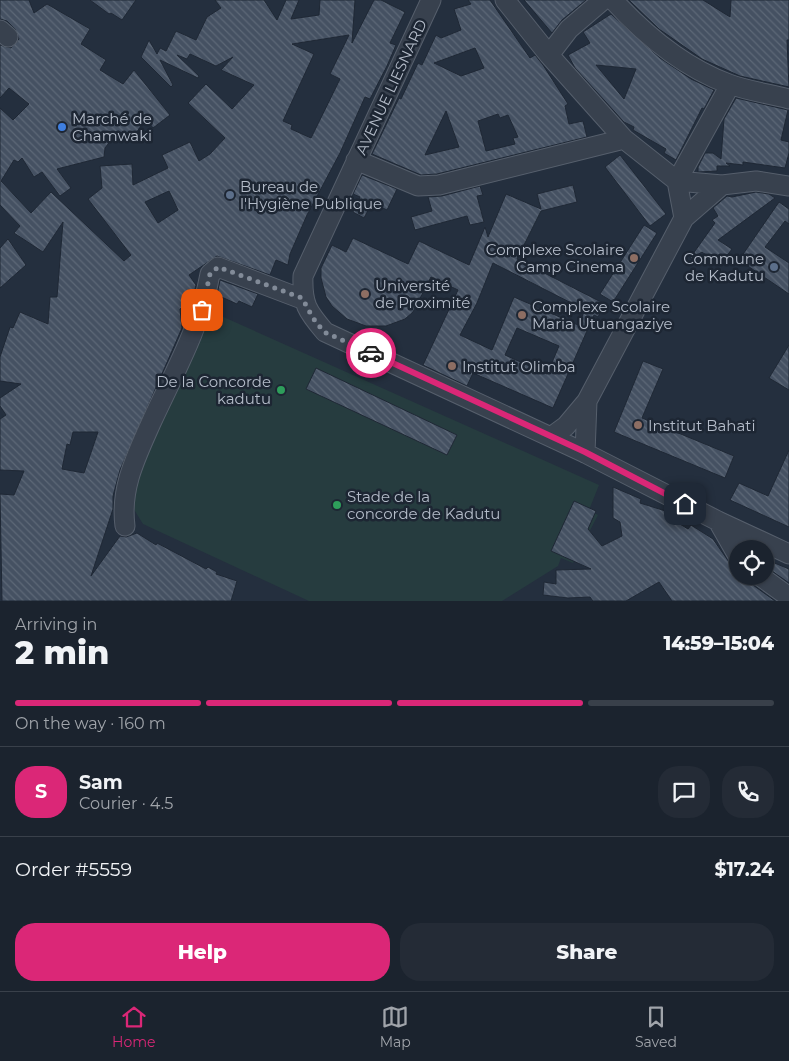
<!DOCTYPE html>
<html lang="en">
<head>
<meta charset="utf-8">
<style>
	body { margin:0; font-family:Montserrat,sans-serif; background:#242b36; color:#f1f3f6; height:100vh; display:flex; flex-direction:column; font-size:19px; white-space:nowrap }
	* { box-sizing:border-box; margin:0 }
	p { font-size:16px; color:#a0a4aa }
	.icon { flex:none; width:28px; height:28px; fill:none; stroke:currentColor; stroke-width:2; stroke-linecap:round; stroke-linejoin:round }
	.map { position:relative; height:601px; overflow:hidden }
	.drawer { display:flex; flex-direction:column; background:#1b232e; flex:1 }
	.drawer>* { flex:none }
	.controls { position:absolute; left:729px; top:540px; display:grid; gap:10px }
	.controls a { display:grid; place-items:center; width:45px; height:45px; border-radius:50%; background:#1b232e; box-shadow:0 1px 4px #0004,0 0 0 1px #39404a; font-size:25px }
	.pin { position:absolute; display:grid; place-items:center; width:42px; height:42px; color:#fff; margin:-21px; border-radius:10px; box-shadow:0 2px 8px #0006 }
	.courier { position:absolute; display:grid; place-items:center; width:50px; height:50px; margin:-25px; border:4px solid #db2777; border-radius:50%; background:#fff; color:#222; box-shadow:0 1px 6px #0007 }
	.summary em { font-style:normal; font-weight:800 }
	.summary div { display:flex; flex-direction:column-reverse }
	.summary { display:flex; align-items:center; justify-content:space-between; height:85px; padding:0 15px }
	h1 { font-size:32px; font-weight:800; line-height:38px }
	.bar { display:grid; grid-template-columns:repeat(4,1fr); gap:8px 5px; align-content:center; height:60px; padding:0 15px }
	.bar i { height:6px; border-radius:4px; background:#39404a }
	.bar .active { background:#db2777 }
	.bar p { grid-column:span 4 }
	.line { display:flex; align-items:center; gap:12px; padding:0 15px; border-top:1px solid #39404a }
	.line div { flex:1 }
	.round { display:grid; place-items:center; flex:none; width:52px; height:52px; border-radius:20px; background:#242b36 }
	.button { display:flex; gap:10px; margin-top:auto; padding:10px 15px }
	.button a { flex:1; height:58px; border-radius:20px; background:#db2777; color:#fff; font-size:20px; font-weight:800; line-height:58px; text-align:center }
	.button a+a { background:#242b36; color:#f1f3f6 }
	.tab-bar { display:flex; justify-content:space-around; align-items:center; height:70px; border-top:1px solid #39404a; background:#1b232e; font-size:14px; color:#a0a4aa }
	.tab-bar a { display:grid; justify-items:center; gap:2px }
	.tab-bar .active { color:#db2777 }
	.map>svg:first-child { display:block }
	.grass { fill:#263c3f }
	.building { fill:url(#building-back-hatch); stroke:#1f2835; fill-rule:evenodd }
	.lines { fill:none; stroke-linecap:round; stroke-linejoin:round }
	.minor-casing { stroke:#565f6c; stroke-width:21 }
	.minor { stroke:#38414e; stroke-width:19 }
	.done { stroke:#828b98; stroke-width:5; stroke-dasharray:0 9 }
	.route { stroke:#db2777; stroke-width:6 }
	.shop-dot { fill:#3f7fe0; stroke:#1d2633; stroke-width:2 }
	.service-dot { fill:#5c6f8a; stroke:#1d2633; stroke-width:2 }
	.education-dot { fill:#8d6e63; stroke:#1d2633; stroke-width:2 }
	.leisure-dot { fill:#2e9e5b; stroke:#1d2633; stroke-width:2 }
	.labels { text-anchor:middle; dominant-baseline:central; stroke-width:5; stroke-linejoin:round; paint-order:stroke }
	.street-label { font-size:15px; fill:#b4bcc9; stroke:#1d2633 }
	.poi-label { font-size:15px; fill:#b4bcc9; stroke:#1d2633; text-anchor:start }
</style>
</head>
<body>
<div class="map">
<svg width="789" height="601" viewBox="0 0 789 601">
	<defs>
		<pattern id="building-back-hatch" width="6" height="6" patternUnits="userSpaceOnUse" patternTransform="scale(1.25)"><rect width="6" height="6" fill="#455162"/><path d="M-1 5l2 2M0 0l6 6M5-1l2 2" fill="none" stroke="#5d6877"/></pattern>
	</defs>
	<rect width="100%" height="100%" fill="#242f3e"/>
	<!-- grass -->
	<path class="grass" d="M210 311 599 485 589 510 598 515 573 563 561 558 558 566 502 601H309L143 524 130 503 137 469Z"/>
	<!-- building -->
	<path class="building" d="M0 0H29L34 13 47 4 90 29 81 44 106 60 100 70 123 84 134 70 170 115 153 128 146 119 131 140 118 131 105 148 104 157 57 169 71 188 60 196 42 172 34 177 22 158 18 162 14 160 1 181 31 213 51 192 124 261 131 255 88 199 102 188 100 166 132 164 133 185 168 168 162 155 190 142 199 161 210 154 225 138 188 103 206 84 232 109 254 85 221 70 233 57 216 66 190 54 187 59 177 55 199 76 198 78 160 60 173 85 171 87 141 57 149 40 157 54 160 48 166 51 176 31 196 40 207 17 221 8 215 0H264L277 20 286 0H299L291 19 319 15 320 0H355L352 43 374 0H381L405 12 390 43 396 45 387 66 370 99 365 97 340 153 307 215 290 254 288 265 276 260 270 275 217 256 189 275 196 285 192 301 180 309 182 328 120 470 113 496V509L91 576 120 536 126 537 137 533 156 545 157 543 206 569 208 567 217 572 216 574 237 581 231 601H2L0 494 14 495 24 471 0 470V419L6 415 0 406V398L21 384 0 381V357L10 327 13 328 20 312 48 324 50 297H57L63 222 43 252 14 233 20 226 0 205V108L13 120 29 104 9 88 0 98V45L11 48 19 39 15 29 7 21 0 19ZM349 35 330 74 340 79 311 138 291 129 292 125 283 121 314 54 292 44ZM169 191 178 210 158 223 145 202ZM73 432H98L84 473 62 469 67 444 70 445Z
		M90 0H136L122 20 111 13 109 14Z
		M468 0H490L530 58 535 55 543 65 568 104 565 106 569 124 583 121 587 137 437 174 421 175 372 154 399 98 401 99 418 63 422 65 436 35 441 38 461 30 454 9 471 4ZM475 48 484 68 461 76 434 63ZM446 111 459 147 425 155ZM498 114 500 118 508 115 518 137 513 138 515 144 486 151 478 121Z
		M524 0H586L562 20 552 33Z
		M629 0H703L730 17 731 0H789V40H787L789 87 740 76 702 59 659 29Z
		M611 14 660 58 691 79 714 90 704 109 702 108 676 160 664 153 666 149 633 130 634 127 624 122 575 68 568 55 590 43 583 32ZM596 65 636 69 624 99Z
		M736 98 788 110 781 140 789 142V153L785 168 743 162V165L726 163 730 166H717V171L698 172V167L705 153H713L721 159 724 119Z
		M620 155 666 214 650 226 605 167Z
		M362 175 397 189 387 210 372 203 364 218 353 212 360 197 353 194Z
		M573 185 577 202 541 211 517 259 605 304 598 317 594 315 553 408 473 373 467 386 423 365 458 290 431 277 413 312 405 319 386 326H366L347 319 332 306 326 297 321 278V268L332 245 346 252 353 238 408 264 419 241 469 265 485 227 488 237 506 194 541 209 537 194ZM493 263 585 310 578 325 514 297 492 350 460 335 477 303ZM517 328 559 346 547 374 505 355Z
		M480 186 483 195 477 196 484 222 470 225 467 216 415 230 411 217 432 211 428 197 442 196Z
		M756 192 769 194 775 198 718 240 732 249 720 265 702 252 691 259 690 258 715 223 712 220 718 216 713 208 727 196 732 197Z
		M779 202 789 209V224L785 221 765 247 789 263V294L739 260Z
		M644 225 657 233 613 302 600 294Z
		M8 239 26 265 0 288V248Z
		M220 280 258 294 252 307 239 301 237 304 217 295Z
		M789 345V390L769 378Z
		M643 361 663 369 642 418 734 456 725 478 614 432Z
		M316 368 457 435 447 455 306 389Z
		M789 450V527L730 500 739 483 768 496Z
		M613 487 641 499 640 503 672 513 670 518 688 529 691 525 713 539 729 562 738 567V576H749L753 585 775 601H672L659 582 626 601H593L590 597 568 598 543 595 544 582 556 584V570L591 569 551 551 574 501 596 511 588 529 602 546 622 536 620 522 613 518Z
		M765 559 789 569V583L765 566Z"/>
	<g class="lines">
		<!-- minor casing -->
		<g class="minor-casing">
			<path id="minor" d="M431 0 303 276C302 304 307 311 325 332L585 453 718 521 789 554
				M505 0 549 55 624 139 677 181 722 185 756 181 789 186
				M613 0C645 35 685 68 729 84 748 91 770 94 789 99
				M0 30 8 37
				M549 55 569 29 603 0
				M356 160 418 186 439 185 624 139
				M684 218 677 181 730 85
				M551 437 566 426 587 401 684 218 722 185
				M585 453 587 401
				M718 521 738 556
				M125 526C120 488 136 457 151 423 173 375 201 326 210 274L218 267 302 299
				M760 576 789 597"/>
		</g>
		<!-- minor -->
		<use href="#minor" class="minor"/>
	</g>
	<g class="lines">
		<!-- done -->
		<path class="done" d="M202 310 210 274 218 267 302 298 313 318 324 332 371 353"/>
		<!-- route -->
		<path class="route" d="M371 353 585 452 685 504"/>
	</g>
	<!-- markers -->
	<circle class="shop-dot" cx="62" cy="127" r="5"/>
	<g class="service-dot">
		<circle cx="230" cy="195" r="5"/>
		<circle cx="774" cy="267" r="5"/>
	</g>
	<g class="education-dot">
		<circle cx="634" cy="258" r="5"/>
		<circle cx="365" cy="294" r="5"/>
		<circle cx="522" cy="315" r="5"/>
		<circle cx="452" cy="366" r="5"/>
		<circle cx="638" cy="425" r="5"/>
	</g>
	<g class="leisure-dot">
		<circle cx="281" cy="390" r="5"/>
		<circle cx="337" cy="505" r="5"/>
	</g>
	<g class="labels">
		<!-- street labels -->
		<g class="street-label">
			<text transform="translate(391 87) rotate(-65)">AVENUE LIESNARD</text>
		</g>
		<!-- poi labels -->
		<g class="poi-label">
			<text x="72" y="118">Marché de<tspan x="72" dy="17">Chamwaki</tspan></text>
			<text x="240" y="186">Bureau de<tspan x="240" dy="17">l'Hygiène Publique</tspan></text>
			<text x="624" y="249" text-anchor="end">Complexe Scolaire<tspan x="624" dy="17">Camp Cinema</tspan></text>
			<text x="764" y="258" text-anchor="end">Commune<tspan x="764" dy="17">de Kadutu</tspan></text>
			<text x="375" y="285">Université<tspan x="375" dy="17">de Proximité</tspan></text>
			<text x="532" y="306">Complexe Scolaire<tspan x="532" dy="17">Maria Utuangaziye</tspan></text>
			<text x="462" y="366">Institut Olimba</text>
			<text x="271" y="381" text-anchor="end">De la Concorde<tspan x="271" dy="17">kadutu</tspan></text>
			<text x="648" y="425">Institut Bahati</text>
			<text x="347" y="496">Stade de la<tspan x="347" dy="17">concorde de Kadutu</tspan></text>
		</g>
	</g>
</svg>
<div class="controls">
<a><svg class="icon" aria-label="locate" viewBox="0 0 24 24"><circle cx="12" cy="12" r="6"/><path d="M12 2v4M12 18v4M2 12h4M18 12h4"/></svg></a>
</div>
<div class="pin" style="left:202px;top:310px;background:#ea580c"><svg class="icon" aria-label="bag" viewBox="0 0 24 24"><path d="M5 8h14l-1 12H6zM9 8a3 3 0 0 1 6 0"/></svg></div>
<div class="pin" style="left:685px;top:504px;background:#1f2937"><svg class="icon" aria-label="home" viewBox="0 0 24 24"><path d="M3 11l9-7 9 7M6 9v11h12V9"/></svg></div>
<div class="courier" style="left:371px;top:353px"><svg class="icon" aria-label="car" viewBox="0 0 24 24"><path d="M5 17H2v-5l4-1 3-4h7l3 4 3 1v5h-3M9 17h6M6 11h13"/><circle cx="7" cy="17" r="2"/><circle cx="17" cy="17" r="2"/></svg></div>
</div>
<section class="drawer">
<div class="summary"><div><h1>2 min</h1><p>Arriving in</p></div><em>14:59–15:04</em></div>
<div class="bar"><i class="active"></i><i class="active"></i><i class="active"></i><i></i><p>On the way · 160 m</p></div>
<div class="line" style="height:90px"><b class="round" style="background:#db2777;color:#fff">S</b><div><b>Sam</b><p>Courier · 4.5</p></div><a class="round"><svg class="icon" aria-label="chat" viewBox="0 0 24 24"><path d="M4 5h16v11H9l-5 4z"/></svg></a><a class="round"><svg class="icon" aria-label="phone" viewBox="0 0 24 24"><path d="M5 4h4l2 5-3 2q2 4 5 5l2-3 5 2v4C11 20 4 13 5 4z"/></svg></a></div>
<div class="line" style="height:65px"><div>Order #5559</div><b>$17.24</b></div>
<div class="button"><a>Help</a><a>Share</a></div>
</section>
<nav class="tab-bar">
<a class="active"><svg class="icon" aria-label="home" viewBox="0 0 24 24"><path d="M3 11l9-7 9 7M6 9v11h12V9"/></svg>Home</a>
<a><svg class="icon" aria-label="map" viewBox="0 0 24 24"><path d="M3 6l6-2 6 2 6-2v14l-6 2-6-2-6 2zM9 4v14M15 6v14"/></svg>Map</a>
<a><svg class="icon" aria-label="saved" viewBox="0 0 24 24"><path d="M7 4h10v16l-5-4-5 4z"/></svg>Saved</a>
</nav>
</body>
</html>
